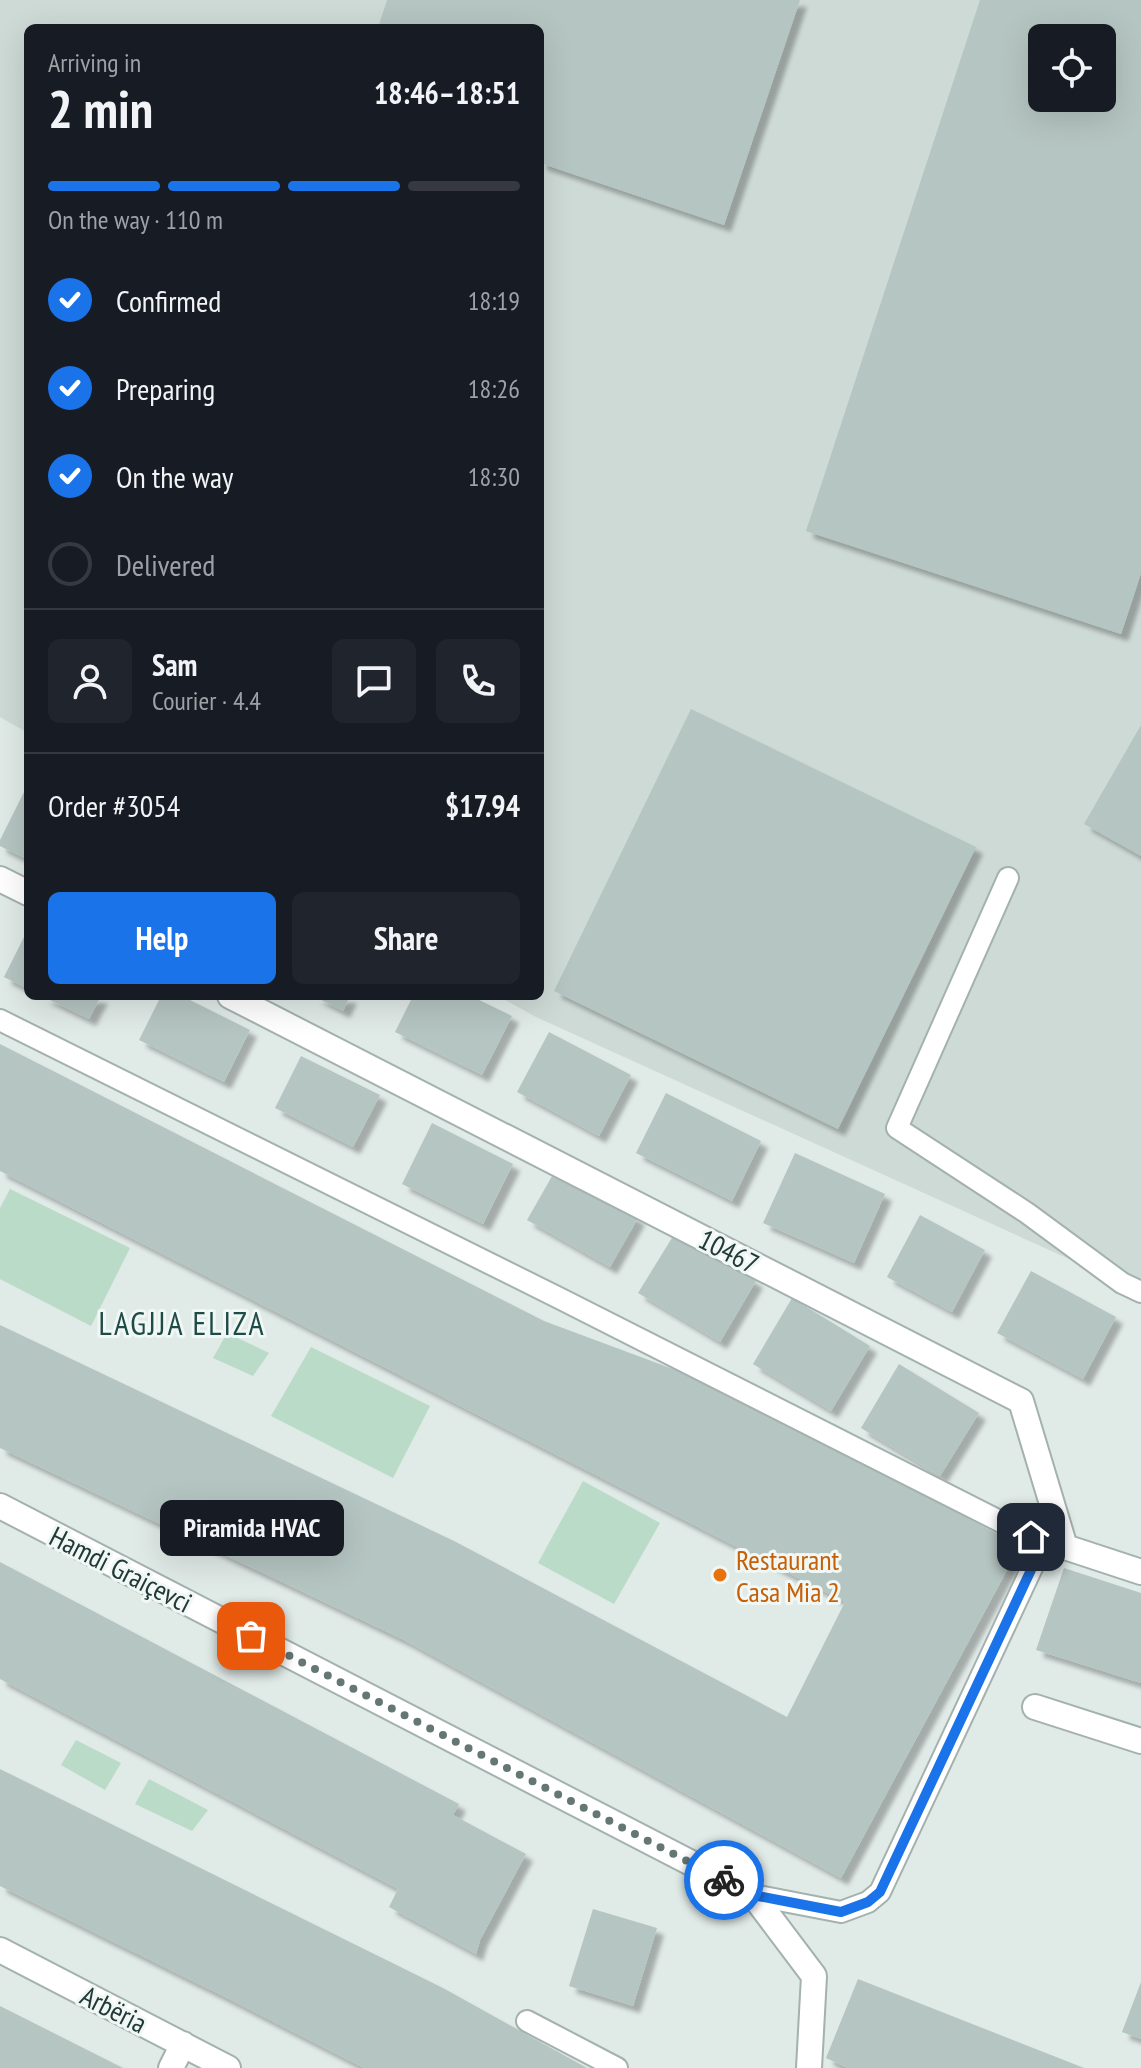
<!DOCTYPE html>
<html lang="en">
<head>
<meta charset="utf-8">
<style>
	body { margin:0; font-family:"PT Sans Narrow",sans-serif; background:#20242c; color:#f1f3f6; height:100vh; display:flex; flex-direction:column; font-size:30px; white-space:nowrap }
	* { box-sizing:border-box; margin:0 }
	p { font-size:26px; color:#9ea1a6 }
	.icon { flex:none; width:44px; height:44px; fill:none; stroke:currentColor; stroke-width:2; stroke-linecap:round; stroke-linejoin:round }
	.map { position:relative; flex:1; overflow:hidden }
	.side { position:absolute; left:24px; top:24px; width:520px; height:976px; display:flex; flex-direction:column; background:#171b24; border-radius:12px; box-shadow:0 8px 32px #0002 }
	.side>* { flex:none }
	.tools { position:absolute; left:1028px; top:24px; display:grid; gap:16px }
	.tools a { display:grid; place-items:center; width:88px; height:88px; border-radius:12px; background:#171b24; box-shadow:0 8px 32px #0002; font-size:40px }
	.pin { position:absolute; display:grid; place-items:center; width:68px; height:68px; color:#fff; margin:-34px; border-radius:16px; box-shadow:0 4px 12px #0006 }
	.courier { position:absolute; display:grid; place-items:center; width:80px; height:80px; margin:-40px; border:6px solid #1a73e8; border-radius:50%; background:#fff; color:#222; box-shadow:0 2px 10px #0007 }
	.bubble { position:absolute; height:56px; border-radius:12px; background:#171b24; box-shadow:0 8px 32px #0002; font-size:26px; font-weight:700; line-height:56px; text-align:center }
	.overview em { font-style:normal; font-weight:700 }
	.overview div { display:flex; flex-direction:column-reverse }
	.overview { display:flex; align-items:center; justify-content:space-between; height:136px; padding:0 24px }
	h1 { font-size:52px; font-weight:700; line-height:60px }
	.bar { display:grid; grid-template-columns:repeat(4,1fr); gap:12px 8px; align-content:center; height:96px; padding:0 24px }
	.bar i { height:10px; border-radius:6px; background:#363941 }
	.bar .on { background:#1a73e8 }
	.bar p { grid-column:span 4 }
	.line { display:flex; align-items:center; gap:20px; padding:0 24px; border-top:2px solid #363941 }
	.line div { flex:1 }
	.round { display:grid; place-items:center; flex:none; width:84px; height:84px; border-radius:12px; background:#20242c }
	ol { padding:0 24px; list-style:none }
	li { display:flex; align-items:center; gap:24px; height:88px }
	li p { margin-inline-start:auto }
	li .icon { padding:8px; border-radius:50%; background:#1a73e8; color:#fff; stroke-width:4 }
	li:last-child { color:#9ea1a6 }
	li i { width:44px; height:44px; border:4px solid #363941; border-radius:50% }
	.button { display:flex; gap:16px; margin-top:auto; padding:16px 24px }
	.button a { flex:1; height:92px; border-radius:12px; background:#1a73e8; color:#fff; font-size:32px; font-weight:700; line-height:92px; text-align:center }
	.button a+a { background:#20242c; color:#f1f3f6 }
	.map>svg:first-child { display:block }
	.built { fill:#cedad6; fill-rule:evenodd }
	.green { fill:#b9dbc8 }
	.building { fill:#b5c5c1; fill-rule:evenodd; filter:url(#shadow) }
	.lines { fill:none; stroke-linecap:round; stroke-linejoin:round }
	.lane-casing { stroke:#a3b1af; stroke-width:24 }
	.street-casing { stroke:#a3b1af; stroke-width:28 }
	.lane { stroke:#fff; stroke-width:20 }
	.street { stroke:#fff; stroke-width:24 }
	.done { stroke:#647775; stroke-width:8; stroke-dasharray:0 14.4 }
	.route { stroke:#1a73e8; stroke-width:10 }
	.food-dot { fill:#e8710a; stroke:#f0f7f4; stroke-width:3 }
	.labels { text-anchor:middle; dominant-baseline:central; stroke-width:6; stroke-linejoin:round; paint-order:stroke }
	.street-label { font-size:28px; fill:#213937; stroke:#f0f7f4 }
	.food-label { font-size:28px; fill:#c56008; stroke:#f0f7f4; text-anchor:start }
	.quarter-label { font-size:32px; letter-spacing:2px; fill:#1e4b47; stroke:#f0f7f4 }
</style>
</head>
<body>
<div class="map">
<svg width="1141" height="2068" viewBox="0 0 1141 2068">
	<defs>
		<filter id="shadow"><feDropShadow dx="7" dy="7" stdDeviation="2" flood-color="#0004"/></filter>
	</defs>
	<rect width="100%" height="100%" fill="#e0eae7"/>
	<!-- built -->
	<path class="built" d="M0 0H1141V1285L1122 1283 536 1017 498 996H540V28H28V733L0 717ZM1042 38H1102V98H1042Z"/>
	<!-- green -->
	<path class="green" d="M10 1189 130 1248 91 1326 0 1279V1208Z
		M227 1333 269 1353 253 1376 213 1358Z
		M311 1347 430 1406 393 1478 271 1416Z
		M583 1481 660 1523 614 1604 538 1563Z
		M76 1740 121 1763 105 1790 61 1765Z
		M149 1779 208 1810 192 1831 135 1804Z"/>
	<!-- building -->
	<path class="building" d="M387 0H800L724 225 540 163V28H378Z
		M980 0H1141V573L1121 634 806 531ZM1042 38H1102V98H1042Z
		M691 709 976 847 838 1129 554 991Z
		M1141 725V856L1084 824Z
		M28 784V860L0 846V840Z
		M28 929V989L4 977Z
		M42 996H101L89 1019Z
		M161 996H182L250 1030 224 1082 139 1040Z
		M314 996H350L343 1011Z
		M413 996H471L512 1016 482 1075 395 1032Z
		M549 1032 631 1075 599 1136 517 1092Z
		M0 1044 544 1321 724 1388 1020 1546 841 1878 404 1640 0 1448V1325L454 1541 787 1717 845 1602 0 1171Z
		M301 1056 380 1095 353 1147 275 1108Z
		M666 1093 761 1141 732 1201 636 1153Z
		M432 1123 513 1164 483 1224 402 1184Z
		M795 1153 885 1194 854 1263 763 1223Z
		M555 1171 638 1218 610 1267 527 1220Z
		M920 1215 985 1250 952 1312 887 1277Z
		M675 1233 756 1281 720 1342 638 1293Z
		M1031 1271 1116 1317 1083 1379 997 1333Z
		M792 1298 870 1346 831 1411 753 1364Z
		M899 1364 979 1413 940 1476 861 1428Z
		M0 1562 459 1804 453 1815 526 1854 480 1940 476 1954 389 1907 398 1889 0 1679Z
		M1064 1568 1141 1593V1683L1036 1650Z
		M0 1769 443 1988 587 2068H364L221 1995 0 1886Z
		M593 1909 657 1928 633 2006 569 1986Z
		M858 1979 1084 2068H848L826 2058Z
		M1141 1982V2039L1122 2032Z
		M0 2006 123 2068H0Z"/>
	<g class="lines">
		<!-- lane casing -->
		<g class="lane-casing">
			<path id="lane" d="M1008 878 897 1128 1027 1213 1122 1283 1141 1292
				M0 1020 559 1298 1031 1537 1038 1555 880 1892 868 1902 841 1912 753 1895
				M527 2021 617 2068"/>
		</g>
		<!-- street casing -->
		<g class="street-casing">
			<path id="street" d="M0 879 28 893
				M230 996 1021 1401 1065 1547 1141 1572
				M0 1506 753 1895 814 1976 809 2068
				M1035 1707 1141 1741
				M0 1950 228 2068
				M171 2068 183 2044"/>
		</g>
		<!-- lane -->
		<use href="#lane" class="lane"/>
		<!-- street -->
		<use href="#street" class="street"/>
	</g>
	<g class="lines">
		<!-- done -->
		<path class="done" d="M251 1636 724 1880"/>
		<!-- route -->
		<path class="route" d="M724 1880 753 1895 841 1912 868 1902 880 1892 1038 1555 1031 1537"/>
	</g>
	<!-- markers -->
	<circle class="food-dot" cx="720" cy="1575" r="8"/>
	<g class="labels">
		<!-- street labels -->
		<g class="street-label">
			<text transform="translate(729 1251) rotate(27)">10467</text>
			<text transform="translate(121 1569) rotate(27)">Hamdi Graiçevci</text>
			<text transform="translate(114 2009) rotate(27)">Arbëria</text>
		</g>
		<!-- food labels -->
		<g class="food-label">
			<text x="736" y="1559">Restaurant<tspan x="736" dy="32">Casa Mia 2</tspan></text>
		</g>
		<!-- quarter labels -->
		<g class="quarter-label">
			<text x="182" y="1323">LAGJJA ELIZA</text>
		</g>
	</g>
</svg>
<div class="tools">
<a><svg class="icon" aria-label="locate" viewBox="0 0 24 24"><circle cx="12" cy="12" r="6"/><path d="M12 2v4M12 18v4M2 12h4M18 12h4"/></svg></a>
</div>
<div class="pin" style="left:251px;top:1636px;background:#ea580c"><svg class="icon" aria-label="bag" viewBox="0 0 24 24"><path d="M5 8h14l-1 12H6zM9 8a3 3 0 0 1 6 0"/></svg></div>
<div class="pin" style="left:1031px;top:1537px;background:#1f2937"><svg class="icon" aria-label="home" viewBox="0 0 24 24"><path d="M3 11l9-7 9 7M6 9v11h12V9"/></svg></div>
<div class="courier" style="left:724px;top:1880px"><svg class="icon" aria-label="bike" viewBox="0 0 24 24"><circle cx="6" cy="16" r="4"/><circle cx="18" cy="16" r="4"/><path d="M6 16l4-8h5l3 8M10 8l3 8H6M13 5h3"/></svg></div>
<div class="bubble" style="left:160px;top:1500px;width:184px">Piramida HVAC</div>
<section class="side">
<div class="overview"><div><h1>2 min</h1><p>Arriving in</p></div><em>18:46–18:51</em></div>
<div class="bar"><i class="on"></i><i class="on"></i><i class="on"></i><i></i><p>On the way · 110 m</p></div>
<ol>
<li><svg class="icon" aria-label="check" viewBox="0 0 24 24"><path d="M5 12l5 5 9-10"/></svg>Confirmed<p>18:19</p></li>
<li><svg class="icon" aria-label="check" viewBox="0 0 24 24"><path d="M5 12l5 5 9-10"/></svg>Preparing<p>18:26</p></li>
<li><svg class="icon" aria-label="check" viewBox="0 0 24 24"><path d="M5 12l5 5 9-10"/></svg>On the way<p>18:30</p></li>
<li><i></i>Delivered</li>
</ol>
<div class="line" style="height:144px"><a class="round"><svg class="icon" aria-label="person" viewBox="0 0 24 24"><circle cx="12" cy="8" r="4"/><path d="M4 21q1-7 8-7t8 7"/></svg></a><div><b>Sam</b><p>Courier · 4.4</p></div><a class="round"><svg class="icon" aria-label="chat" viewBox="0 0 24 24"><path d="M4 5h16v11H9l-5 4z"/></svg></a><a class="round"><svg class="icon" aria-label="phone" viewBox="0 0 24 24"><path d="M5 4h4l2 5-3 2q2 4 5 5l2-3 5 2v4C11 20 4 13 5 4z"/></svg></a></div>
<div class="line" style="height:104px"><div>Order #3054</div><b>$17.94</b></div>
<div class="button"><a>Help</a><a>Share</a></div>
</section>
</div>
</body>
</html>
